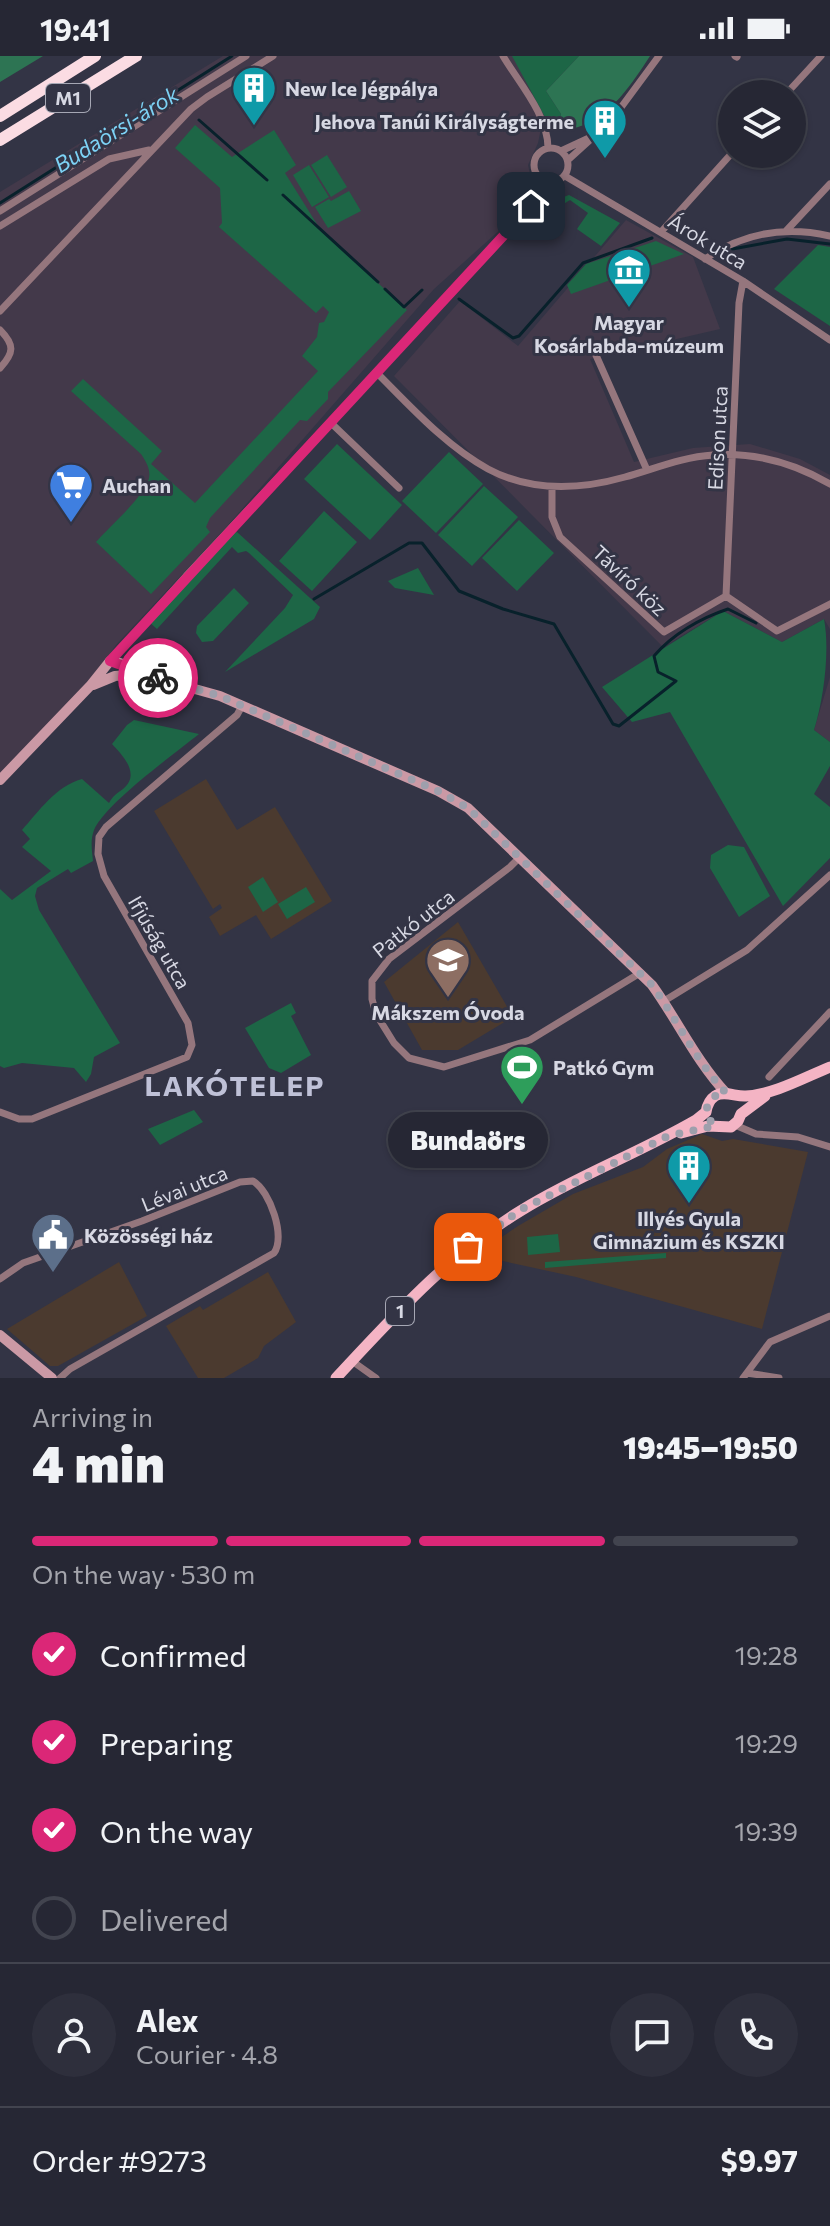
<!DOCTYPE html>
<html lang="en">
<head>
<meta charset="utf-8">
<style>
	body { margin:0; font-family:Commissioner,sans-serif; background:#2e2f3c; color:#f1f3f6; height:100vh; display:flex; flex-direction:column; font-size:30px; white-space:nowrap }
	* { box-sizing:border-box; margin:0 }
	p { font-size:26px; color:#a4a5ac }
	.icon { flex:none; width:44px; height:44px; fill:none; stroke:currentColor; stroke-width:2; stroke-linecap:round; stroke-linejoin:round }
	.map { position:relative; height:1322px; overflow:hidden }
	.details { display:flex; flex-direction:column; background:#262734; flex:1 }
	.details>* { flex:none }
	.fabs { position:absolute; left:718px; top:24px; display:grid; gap:16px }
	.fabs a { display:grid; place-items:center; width:88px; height:88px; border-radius:50%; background:#262734; box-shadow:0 2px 6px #0004,0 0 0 2px #42444f; font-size:40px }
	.pin { position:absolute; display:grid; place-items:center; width:68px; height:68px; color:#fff; margin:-34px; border-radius:16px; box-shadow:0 4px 12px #0006 }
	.courier { position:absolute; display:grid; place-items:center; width:80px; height:80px; margin:-40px; border:6px solid #db2777; border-radius:50%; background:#fff; color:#222; box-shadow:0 2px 10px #0007 }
	.bubble { position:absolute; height:56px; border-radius:28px; background:#262734; box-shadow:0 2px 6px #0004,0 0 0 2px #42444f; font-size:26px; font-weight:800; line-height:56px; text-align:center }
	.overview em { font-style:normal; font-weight:800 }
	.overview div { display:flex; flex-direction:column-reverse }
	.overview { display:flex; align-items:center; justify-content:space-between; height:136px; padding:0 32px }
	h1 { font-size:52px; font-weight:800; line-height:60px }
	.bar { display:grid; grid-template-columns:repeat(4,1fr); gap:12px 8px; align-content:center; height:96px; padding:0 32px }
	.bar i { height:10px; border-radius:6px; background:#42444f }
	.bar .active { background:#db2777 }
	.bar p { grid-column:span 4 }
	.line { display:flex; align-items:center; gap:20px; padding:0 32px; border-top:2px solid #42444f }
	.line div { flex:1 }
	.round { display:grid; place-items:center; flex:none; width:84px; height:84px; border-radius:42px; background:#2e2f3c }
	ol { padding:0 32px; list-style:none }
	li { display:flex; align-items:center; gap:24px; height:88px }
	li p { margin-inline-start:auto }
	li .icon { padding:8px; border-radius:50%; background:#db2777; color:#fff; stroke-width:4 }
	li:last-child { color:#a4a5ac }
	li i { width:44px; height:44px; border:4px solid #42444f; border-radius:50% }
	.status { display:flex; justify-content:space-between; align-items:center; height:56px; padding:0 40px; background:#262734; direction:ltr }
	.status svg { height:22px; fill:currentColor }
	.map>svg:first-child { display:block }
	.commercial { fill:#43394a }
	.education { fill:#4b3a2f }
	.green { fill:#1d6646 }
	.forest { fill:#2d7453 }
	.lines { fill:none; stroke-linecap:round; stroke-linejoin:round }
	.stream { stroke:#08212b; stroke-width:3 }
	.street { stroke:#95767d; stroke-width:7 }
	.secondary { stroke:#cb99a5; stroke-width:10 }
	.primary { stroke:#f4b4c4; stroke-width:11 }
	.highway { stroke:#fbdce3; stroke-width:12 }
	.done { stroke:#9e9fac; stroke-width:8; stroke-dasharray:0 14.4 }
	.route { stroke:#db2777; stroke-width:10 }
	.labels { text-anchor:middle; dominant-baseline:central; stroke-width:6; stroke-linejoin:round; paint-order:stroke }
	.shield { fill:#333445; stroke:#a6a7b4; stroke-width:2 }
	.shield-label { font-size:18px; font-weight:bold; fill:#d7d8e3 }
	.poi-label { font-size:20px; font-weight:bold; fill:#d7d8e3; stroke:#333445; text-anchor:start }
	.street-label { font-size:20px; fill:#d7d8e3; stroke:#333445 }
	.water-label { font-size:22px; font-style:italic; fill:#7dd2f5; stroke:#333445 }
	.district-label { font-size:28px; font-weight:bold; letter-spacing:2px; fill:#bfc1d7; stroke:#333445 }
</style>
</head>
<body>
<div class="status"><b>19:41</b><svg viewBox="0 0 49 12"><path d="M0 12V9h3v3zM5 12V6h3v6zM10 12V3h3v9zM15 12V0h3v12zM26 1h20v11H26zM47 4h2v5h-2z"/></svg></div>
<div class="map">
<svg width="830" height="1322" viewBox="0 0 830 1322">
	<rect width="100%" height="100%" fill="#333445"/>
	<!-- commercial -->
	<path class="commercial" d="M223 0H521L558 68 541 72 538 87 528 109 533 132 522 154 434 233 229 468 116 589 88 628 0 722V136Z
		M626 164 693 201 720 273 590 303 634 406 693 392 750 388 800 403 830 419V573L824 563 782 586 723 555 663 591 394 320 460 245 518 290Z
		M830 621V686L814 674Z"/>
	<!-- education -->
	<path class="education" d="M206 723 237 774 275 751 332 845 271 883 256 859 220 880 209 861 222 852 220 848 213 853 154 755Z
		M458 866 513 961 458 994H422L384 926Z
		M702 1078 722 1085 733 1083 808 1096 762 1273 576 1221 475 1199 518 1170 573 1138 643 1111 667 1093Z
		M119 1206 147 1260 58 1310H50L7 1273Z
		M268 1216 296 1266 264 1290 258 1302 224 1322H198L166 1270 200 1250 203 1254Z"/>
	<!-- green -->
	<path class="green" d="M512 0H579L546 35 561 58 559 72 552 74Z
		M195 69 232 101 274 74 296 109 285 117 320 173 407 254 328 336V343L307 365 300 364 210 462 206 471 210 476 151 538 96 486C108 472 146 439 149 422 151 413 145 404 141 398L71 335 83 323 162 395 151 408 195 447 318 315 302 300 317 281 319 267 324 266 329 256 323 250 316 257 219 171 222 167 220 132 175 92Z
		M327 99 347 131 331 141 311 109Z
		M309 109 329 141 312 151 293 119Z
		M349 135 361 155 328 172 315 151 329 143 331 145Z
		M569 139 620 167 601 190 577 173 588 157 570 144 562 149 555 144Z
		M656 185 684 198 571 238 567 229 586 208Z
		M818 189 830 191V270L774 233Z
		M337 388 402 449 370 484 304 423Z
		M449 396 483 428 436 477 402 445Z
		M484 430 518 461 472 510 438 479Z
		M324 455 357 486 312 535 279 505Z
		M519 464 554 497 517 535 482 502Z
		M237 476 320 551 314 563 225 616 285 552 293 539 249 497 246 495 238 497 232 491 157 573 149 566 230 478Z
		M418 512 434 539 395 532 388 525Z
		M234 532 249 547 213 585 202 586 196 577 197 570Z
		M723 555 782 586 824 563C830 594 824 642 814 674L830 686V710L814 738 830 751V802L783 850 670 656 632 666 602 631Z
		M134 664 199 678C173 699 106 747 94 774 90 785 92 794 93 805L71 817 68 813 37 832 35 840 39 854 120 987 94 1001 91 1018 86 1026 74 1012 22 1007 4 1012 0 1010V833L12 844 51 815 22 791 30 783 22 774C39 755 56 730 82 723L109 747C113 740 116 738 123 733 141 718 123 700 112 688L127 669Z
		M728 789 744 791 770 840 739 861 710 812 711 799Z
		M263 821 278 846 263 856 248 831Z
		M306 831 315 846 287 863 278 848Z
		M291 947 296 957 291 960 311 999 281 1017 269 1012 245 972Z
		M194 1054 203 1066 160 1089 148 1073Z
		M558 1178 560 1196 528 1199 527 1181Z
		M666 1197V1202L545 1212V1206Z"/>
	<!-- forest -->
	<path class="forest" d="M0 0H43L0 26Z
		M579 0H650C633 26 610 62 578 71 573 73 565 71 559 72L561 58 546 35Z"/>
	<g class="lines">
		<!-- stream -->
		<path class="stream" d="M199 64 267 124
			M283 139 378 226
			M0 147 232 0
			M727 194 787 183 830 188
			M385 233 404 251 422 234
			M459 243 513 282 519 280 583 207 652 182
			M314 543 409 487H422L459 535 503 553 554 568 613 668 619 670 676 625 658 616 654 600C673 578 701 562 728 553L756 567"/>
		<!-- street -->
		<path class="street" d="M503 0C519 27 548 59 548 92
			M735 0 737 1
			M786 38 821 0
			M534 109a17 17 0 1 1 34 0a17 17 0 1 1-34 0Z
			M561 95 589 82
			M568 104 611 65 659 0
			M565 120 743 225 830 284
			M531 148 537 129 535 117
			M0 155 246 0
			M0 170 109 103 149 94
			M786 175 830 128
			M661 176 732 97
			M705 203C743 177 786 170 830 180
			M0 255 191 53 207 41 273 0
			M0 274C15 289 14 297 0 312
			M591 288 647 414
			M377 317C411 351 446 390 488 413 531 436 579 434 625 421 654 413 682 401 713 399 755 396 794 407 830 428
			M330 366 399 432
			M552 432V461L560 481 664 576 726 540
			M726 540 739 247 743 225
			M726 540 777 575 830 548
			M110 605 186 520 541 141 550 127
			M520 801 510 811 389 903 372 925V943L376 958 394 987 409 1002 444 1011 530 984 640 917
			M664 945 747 894 830 819
			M769 1021 830 956
			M0 1056 19 1063H32L187 1001 192 989 188 967 104 820 98 798 99 781 106 771 237 659 242 650
			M735 1069 756 1078 798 1081 830 1091
			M0 1223 23 1207 142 1165 240 1126 253 1125C270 1135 286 1181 274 1197L70 1313 60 1322
			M352 1305 376 1322
			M747 1317 779 1322
			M743 1322 770 1286 830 1260"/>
		<!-- secondary -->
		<path class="secondary" d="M93 629 115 620 139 618
			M0 724 90 630 110 605 120 607 141 618 220 640 438 735 468 752 652 929C678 965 696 1005 726 1037
			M0 1279 52 1322"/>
		<!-- primary -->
		<path class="primary" d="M681 1077 708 1070 731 1071 738 1065 741 1058 765 1040
			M336 1322C393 1261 449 1198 522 1154 577 1120 639 1097 696 1064L706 1056C707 1050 709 1044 715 1040 724 1034 736 1041 746 1040 775 1038 803 1022 830 1011"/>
		<!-- highway -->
		<path class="highway" d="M0 60 95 0
			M0 84 136 0"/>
	</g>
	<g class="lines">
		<!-- done -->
		<path class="done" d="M158 622 220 640 438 735 468 752 652 929C678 965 696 1005 726 1037L715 1040 707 1051 708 1062 715 1070 668 1080 522 1153 468 1191"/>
		<!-- route -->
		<path class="route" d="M158 622 110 605 531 150"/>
	</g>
	<!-- icons -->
	<defs>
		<g id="building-pin" transform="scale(2.3)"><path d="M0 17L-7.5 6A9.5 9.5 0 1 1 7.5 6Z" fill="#0f9aa8" stroke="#333445"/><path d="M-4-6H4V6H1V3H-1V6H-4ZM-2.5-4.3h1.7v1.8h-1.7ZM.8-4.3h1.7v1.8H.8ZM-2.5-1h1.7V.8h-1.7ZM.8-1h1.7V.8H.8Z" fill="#fff"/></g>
		<g id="museum-pin" transform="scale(2.3)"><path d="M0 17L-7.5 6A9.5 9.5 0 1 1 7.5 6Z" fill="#0f9aa8" stroke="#333445"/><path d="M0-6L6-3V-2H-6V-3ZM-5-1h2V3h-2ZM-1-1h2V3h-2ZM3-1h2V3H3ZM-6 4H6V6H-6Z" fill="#fff"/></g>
		<g id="supermarket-pin" transform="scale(2.3)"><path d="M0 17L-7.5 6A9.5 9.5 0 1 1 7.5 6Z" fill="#3f7fe0" stroke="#333445"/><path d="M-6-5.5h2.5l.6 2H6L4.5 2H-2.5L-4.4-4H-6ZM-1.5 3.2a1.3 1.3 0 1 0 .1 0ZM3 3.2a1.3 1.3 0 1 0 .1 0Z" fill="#fff"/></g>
		<g id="school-pin" transform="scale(2.3)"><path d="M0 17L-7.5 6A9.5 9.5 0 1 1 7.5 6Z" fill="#8d6e63" stroke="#333445"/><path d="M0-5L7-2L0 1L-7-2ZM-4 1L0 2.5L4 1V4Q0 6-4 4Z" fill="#fff"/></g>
		<g id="stadium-pin" transform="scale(2.3)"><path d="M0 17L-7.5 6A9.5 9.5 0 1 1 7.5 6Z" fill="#2e9e5b" stroke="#333445"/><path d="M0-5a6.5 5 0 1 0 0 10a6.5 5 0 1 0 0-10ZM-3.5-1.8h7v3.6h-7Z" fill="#fff"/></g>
		<g id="civic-pin" transform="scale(2.3)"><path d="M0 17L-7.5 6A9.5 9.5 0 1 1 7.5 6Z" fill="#5c6f8a" stroke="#333445"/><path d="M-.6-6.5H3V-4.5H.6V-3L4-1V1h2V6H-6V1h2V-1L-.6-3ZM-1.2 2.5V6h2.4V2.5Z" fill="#fff"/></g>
	</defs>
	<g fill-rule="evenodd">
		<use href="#building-pin" x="254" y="32"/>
		<use href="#building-pin" x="605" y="65"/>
		<use href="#museum-pin" x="629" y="214"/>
		<use href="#supermarket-pin" x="71" y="429"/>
		<use href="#school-pin" x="448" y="904"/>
		<use href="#stadium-pin" x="522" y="1011"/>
		<use href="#building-pin" x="689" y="1110"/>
		<use href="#civic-pin" x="53" y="1179"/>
	</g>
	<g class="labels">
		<!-- shield labels -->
		<g class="shield">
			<rect x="46" y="28" width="44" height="28" rx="6"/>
			<rect x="386" y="1241" width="28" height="28" rx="6"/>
		</g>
		<g class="shield-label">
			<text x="68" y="42">M1</text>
			<text x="400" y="1255">1</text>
		</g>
		<!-- poi labels -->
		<g class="poi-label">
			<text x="285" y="32">New Ice Jégpálya</text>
			<text x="574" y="65" text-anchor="end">Jehova Tanúi Királyságterme</text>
			<text x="629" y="266" text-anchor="middle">Magyar<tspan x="629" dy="23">Kosárlabda-múzeum</tspan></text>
			<text x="102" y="429">Auchan</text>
			<text x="448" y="956" text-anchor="middle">Mákszem Óvoda</text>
			<text x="553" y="1011">Patkó Gym</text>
			<text x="689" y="1162" text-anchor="middle">Illyés Gyula<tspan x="689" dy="23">Gimnázium és KSZKI</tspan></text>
			<text x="84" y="1179">Közösségi ház</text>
		</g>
		<!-- street labels -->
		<g class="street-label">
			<text transform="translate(708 185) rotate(31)">Árok utca</text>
			<text transform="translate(717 382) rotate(-87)">Edison utca</text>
			<text transform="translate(630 524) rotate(43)">Távíró köz</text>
			<text transform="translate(413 867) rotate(-38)">Patkó utca</text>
			<text transform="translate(160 886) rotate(60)">Ifjúság utca</text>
			<text transform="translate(184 1132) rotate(-22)">Lévai utca</text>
		</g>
		<!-- water labels -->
		<g class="water-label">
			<text transform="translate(116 73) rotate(-32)">Budaörsi-árok</text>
		</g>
		<!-- district labels -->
		<g class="district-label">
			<text x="235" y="1029">LAKÓTELEP</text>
		</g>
	</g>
</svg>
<div class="fabs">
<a><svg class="icon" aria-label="layers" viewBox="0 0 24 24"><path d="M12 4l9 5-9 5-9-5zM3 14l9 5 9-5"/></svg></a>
</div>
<div class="pin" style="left:468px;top:1191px;background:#ea580c"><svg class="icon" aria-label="bag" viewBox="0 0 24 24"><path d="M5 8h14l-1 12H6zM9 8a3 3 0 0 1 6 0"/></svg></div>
<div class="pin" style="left:531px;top:150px;background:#1f2937"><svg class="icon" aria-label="home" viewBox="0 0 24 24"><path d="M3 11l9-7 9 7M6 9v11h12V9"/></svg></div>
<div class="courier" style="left:158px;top:622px"><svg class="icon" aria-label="bike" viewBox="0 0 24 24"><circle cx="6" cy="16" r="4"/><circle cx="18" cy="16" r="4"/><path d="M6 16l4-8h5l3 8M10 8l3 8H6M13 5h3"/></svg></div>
<div class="bubble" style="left:388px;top:1056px;width:160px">Bundaörs</div>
</div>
<section class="details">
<div class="overview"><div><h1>4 min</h1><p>Arriving in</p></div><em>19:45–19:50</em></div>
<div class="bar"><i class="active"></i><i class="active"></i><i class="active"></i><i></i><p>On the way · 530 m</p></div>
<ol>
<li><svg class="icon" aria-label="check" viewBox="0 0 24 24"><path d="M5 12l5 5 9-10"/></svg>Confirmed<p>19:28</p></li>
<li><svg class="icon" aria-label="check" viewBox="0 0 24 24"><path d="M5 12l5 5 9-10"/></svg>Preparing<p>19:29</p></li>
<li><svg class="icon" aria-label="check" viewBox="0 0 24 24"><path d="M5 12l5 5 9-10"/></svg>On the way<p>19:39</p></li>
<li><i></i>Delivered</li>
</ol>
<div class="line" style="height:144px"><a class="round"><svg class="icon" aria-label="person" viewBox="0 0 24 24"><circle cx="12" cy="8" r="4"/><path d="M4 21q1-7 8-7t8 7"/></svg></a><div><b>Alex</b><p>Courier · 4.8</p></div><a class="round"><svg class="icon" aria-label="chat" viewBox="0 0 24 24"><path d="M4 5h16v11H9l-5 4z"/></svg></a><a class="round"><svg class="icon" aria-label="phone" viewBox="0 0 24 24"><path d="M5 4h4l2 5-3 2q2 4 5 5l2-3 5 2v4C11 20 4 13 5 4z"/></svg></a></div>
<div class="line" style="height:104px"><div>Order #9273</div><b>$9.97</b></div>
</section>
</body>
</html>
